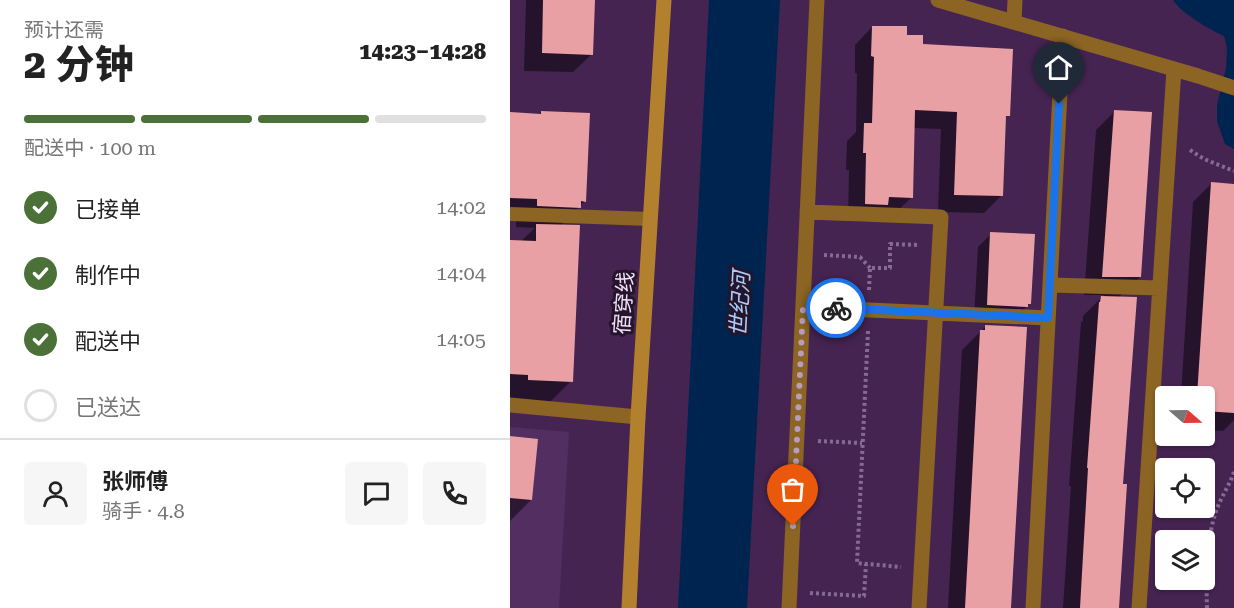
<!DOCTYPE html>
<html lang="zh">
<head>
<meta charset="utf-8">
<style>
	body { margin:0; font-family:"Roboto Serif","Noto Sans SC",serif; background:#f6f6f6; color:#222; height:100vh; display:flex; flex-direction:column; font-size:22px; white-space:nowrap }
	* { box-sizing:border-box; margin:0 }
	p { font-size:20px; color:#767676 }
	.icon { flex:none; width:33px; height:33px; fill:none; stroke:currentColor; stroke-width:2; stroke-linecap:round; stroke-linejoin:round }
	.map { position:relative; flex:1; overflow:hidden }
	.panel { display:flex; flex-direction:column; background:#fff; width:510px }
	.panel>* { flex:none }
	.needle { width:39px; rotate:110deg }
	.tools { position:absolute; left:645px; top:386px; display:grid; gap:12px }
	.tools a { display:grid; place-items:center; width:60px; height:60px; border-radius:6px; background:#fff; box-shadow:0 2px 4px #0004; font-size:30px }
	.pin { position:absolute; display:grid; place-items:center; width:51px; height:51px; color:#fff; margin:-62px -26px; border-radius:50% 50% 50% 0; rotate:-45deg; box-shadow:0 0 6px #0007 }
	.pin .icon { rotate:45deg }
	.courier { position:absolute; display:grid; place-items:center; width:60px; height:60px; margin:-30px; border:4px solid #1a73e8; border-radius:50%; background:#fff; color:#222; box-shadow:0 2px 8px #0007 }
	.overview em { font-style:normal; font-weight:800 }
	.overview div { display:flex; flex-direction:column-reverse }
	.overview { display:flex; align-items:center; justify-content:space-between; height:102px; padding:0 24px }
	h1 { font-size:39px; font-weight:800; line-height:45px }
	.bar { display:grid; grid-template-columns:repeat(4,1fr); gap:9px 6px; align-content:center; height:72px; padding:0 24px }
	.bar i { height:8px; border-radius:4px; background:#e0e0e0 }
	.bar .selected { background:#4b7038 }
	.bar p { grid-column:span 4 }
	.line { display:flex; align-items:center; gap:15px; padding:0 24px; border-top:2px solid #e0e0e0 }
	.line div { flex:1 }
	.round { display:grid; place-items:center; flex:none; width:63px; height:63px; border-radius:6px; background:#f6f6f6 }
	ol { padding:0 24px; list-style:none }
	li { display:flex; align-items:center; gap:18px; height:66px }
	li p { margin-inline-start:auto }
	li .icon { padding:6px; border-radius:50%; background:#4b7038; color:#fff; stroke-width:4 }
	li:last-child { color:#767676 }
	li i { width:33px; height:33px; border:3px solid #e0e0e0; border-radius:50% }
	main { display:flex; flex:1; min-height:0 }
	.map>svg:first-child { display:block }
	.built { fill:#532e61 }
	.water { fill:#002450 }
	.shadow { fill:#0007 }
	.building { fill:#e9a0a4 }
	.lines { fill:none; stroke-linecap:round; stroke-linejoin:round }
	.path { stroke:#866a91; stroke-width:4; stroke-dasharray:3 3; stroke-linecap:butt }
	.service { stroke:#8c6423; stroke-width:14 }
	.minor { stroke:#8c6423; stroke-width:15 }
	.secondary { stroke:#b3812e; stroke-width:15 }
	.done { stroke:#b69dc0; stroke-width:6; stroke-dasharray:0 10.8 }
	.route { stroke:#1a73e8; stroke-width:8 }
	.labels { text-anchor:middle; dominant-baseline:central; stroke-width:6; stroke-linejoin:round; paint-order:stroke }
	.street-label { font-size:21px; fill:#f2defb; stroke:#24152a }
	.water-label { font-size:22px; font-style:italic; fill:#aacbf8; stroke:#24152a }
</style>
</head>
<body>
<main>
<section class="panel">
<div class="overview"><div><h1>2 分钟</h1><p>预计还需</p></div><em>14:23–14:28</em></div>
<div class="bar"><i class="selected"></i><i class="selected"></i><i class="selected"></i><i></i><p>配送中 · 100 m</p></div>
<ol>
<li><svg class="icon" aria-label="check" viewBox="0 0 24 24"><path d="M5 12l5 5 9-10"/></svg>已接单<p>14:02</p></li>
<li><svg class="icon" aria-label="check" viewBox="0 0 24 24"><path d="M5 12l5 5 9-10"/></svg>制作中<p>14:04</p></li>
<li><svg class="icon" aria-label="check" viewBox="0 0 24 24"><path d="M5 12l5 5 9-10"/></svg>配送中<p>14:05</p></li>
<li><i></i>已送达</li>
</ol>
<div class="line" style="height:108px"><a class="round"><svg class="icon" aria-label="person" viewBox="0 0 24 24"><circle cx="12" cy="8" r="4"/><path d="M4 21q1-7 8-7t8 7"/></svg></a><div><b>张师傅</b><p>骑手 · 4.8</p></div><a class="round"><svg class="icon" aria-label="chat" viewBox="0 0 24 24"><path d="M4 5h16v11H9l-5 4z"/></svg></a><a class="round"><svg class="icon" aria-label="phone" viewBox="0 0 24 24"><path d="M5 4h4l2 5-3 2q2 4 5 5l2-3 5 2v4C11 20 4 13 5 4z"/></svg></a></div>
</section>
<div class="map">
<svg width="724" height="608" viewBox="0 0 724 608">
	<rect width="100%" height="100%" fill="#462452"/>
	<!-- built -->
	<path class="built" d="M0 427 59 432 49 608H0Z"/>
	<!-- water -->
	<path class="water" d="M199 0H270L237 608H168Z
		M663 0H724V149L715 144 707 121V105L716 68 717 48 714 36C700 30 671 13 663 0Z"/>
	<!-- shadow -->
	<path class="shadow" d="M16 0H83L82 54 63 72 14 71Z
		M362 27 395 36 411 45 498 115 494 119 491 196 474 213 428 212 431 129 403 128 402 197 384 214H368L360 222 338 221 339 170H336L337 141 346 132 347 73H345V45Z
		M31 112 75 201 50 226 61 381 39 403 0 401V241H11L25 228 6 227V220H0V113L29 115Z
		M604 112 630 277 608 298 611 485 608 608H553L561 486H559L571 322 573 321V316L594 295H574L586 130Z
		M701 184 724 185V420L713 431 694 430V396H671L683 202Z
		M481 234 520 303 504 320 464 318 468 247Z
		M476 326 500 608H438L452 350Z
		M0 438 21 500 0 521Z"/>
	<!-- building -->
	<path class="building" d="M33 0H85L83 55 32 53Z
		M362 26H397V35H413V44L503 49 500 116H496L493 196 444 195 447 112 405 110 403 198 379 197 378 205 355 204 356 153H353L354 123H362L364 57 361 56Z
		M604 110 642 112 631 277H592Z
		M31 111 80 113 76 202 71 201V208L27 206V199L0 198V112L31 114Z
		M701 182 724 184V413L694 411V396H687Z
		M26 224 70 225 63 382 18 380V375L0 374V240L26 241Z
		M480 232 525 234 521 304H518V307L477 305Z
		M591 296 627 297 613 484H617L609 608H570L578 468H577L589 302H590Z
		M475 325 517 327 501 608H455L470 330H475Z
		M0 436 28 439 22 500 0 498Z"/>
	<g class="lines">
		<!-- path -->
		<path class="path" d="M680 150 694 159 724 171
			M314 255 350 257 360 268
			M359 290 360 268H380V244L410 245
			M358 331 347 563 391 567
			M308 441 352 443
			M300 593 354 596 356 564
			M697 608C696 576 696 536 708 506 713 494 720 484 724 472"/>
		<!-- service -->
		<path class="service" d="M0 214 140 219"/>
		<!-- minor -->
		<path class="minor" d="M428 0 688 76 724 88
			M504 22 505 0
			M297 212 431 217 409 608
			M540 285 650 288
			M293 307 538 318
			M0 405 128 417
			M279 608 307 0
			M523 608 553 36
			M629 608 664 69"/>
		<!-- secondary -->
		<path class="secondary" d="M119 608 128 417 154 0"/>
	</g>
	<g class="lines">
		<!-- done -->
		<path class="done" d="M283 526 293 307 326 308"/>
		<!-- route -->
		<path class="route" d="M326 308 538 318 549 104"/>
	</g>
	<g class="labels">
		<!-- street labels -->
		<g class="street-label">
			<text transform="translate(114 303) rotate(-86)">宿穿线</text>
		</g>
		<!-- water labels -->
		<g class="water-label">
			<text transform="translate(230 304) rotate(-87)">世纪河</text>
		</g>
	</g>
</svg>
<div class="tools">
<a><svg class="needle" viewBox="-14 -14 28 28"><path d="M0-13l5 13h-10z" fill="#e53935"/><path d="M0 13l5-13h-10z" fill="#767676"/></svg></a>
<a><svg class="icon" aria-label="locate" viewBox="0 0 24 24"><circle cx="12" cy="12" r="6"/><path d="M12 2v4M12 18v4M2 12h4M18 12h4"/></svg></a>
<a><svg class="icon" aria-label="layers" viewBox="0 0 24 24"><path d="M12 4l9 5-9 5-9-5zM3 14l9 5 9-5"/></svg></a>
</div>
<div class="pin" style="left:283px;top:526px;background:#ea580c"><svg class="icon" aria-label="bag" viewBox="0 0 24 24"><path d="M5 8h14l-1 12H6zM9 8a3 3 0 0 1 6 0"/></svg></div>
<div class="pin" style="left:549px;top:104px;background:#1f2937"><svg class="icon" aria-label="home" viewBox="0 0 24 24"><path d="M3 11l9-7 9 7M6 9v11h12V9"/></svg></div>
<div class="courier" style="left:326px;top:308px"><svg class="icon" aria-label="bike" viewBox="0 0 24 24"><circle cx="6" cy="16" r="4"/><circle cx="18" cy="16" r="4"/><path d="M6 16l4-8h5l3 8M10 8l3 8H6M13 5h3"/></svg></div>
</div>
</main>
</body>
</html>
